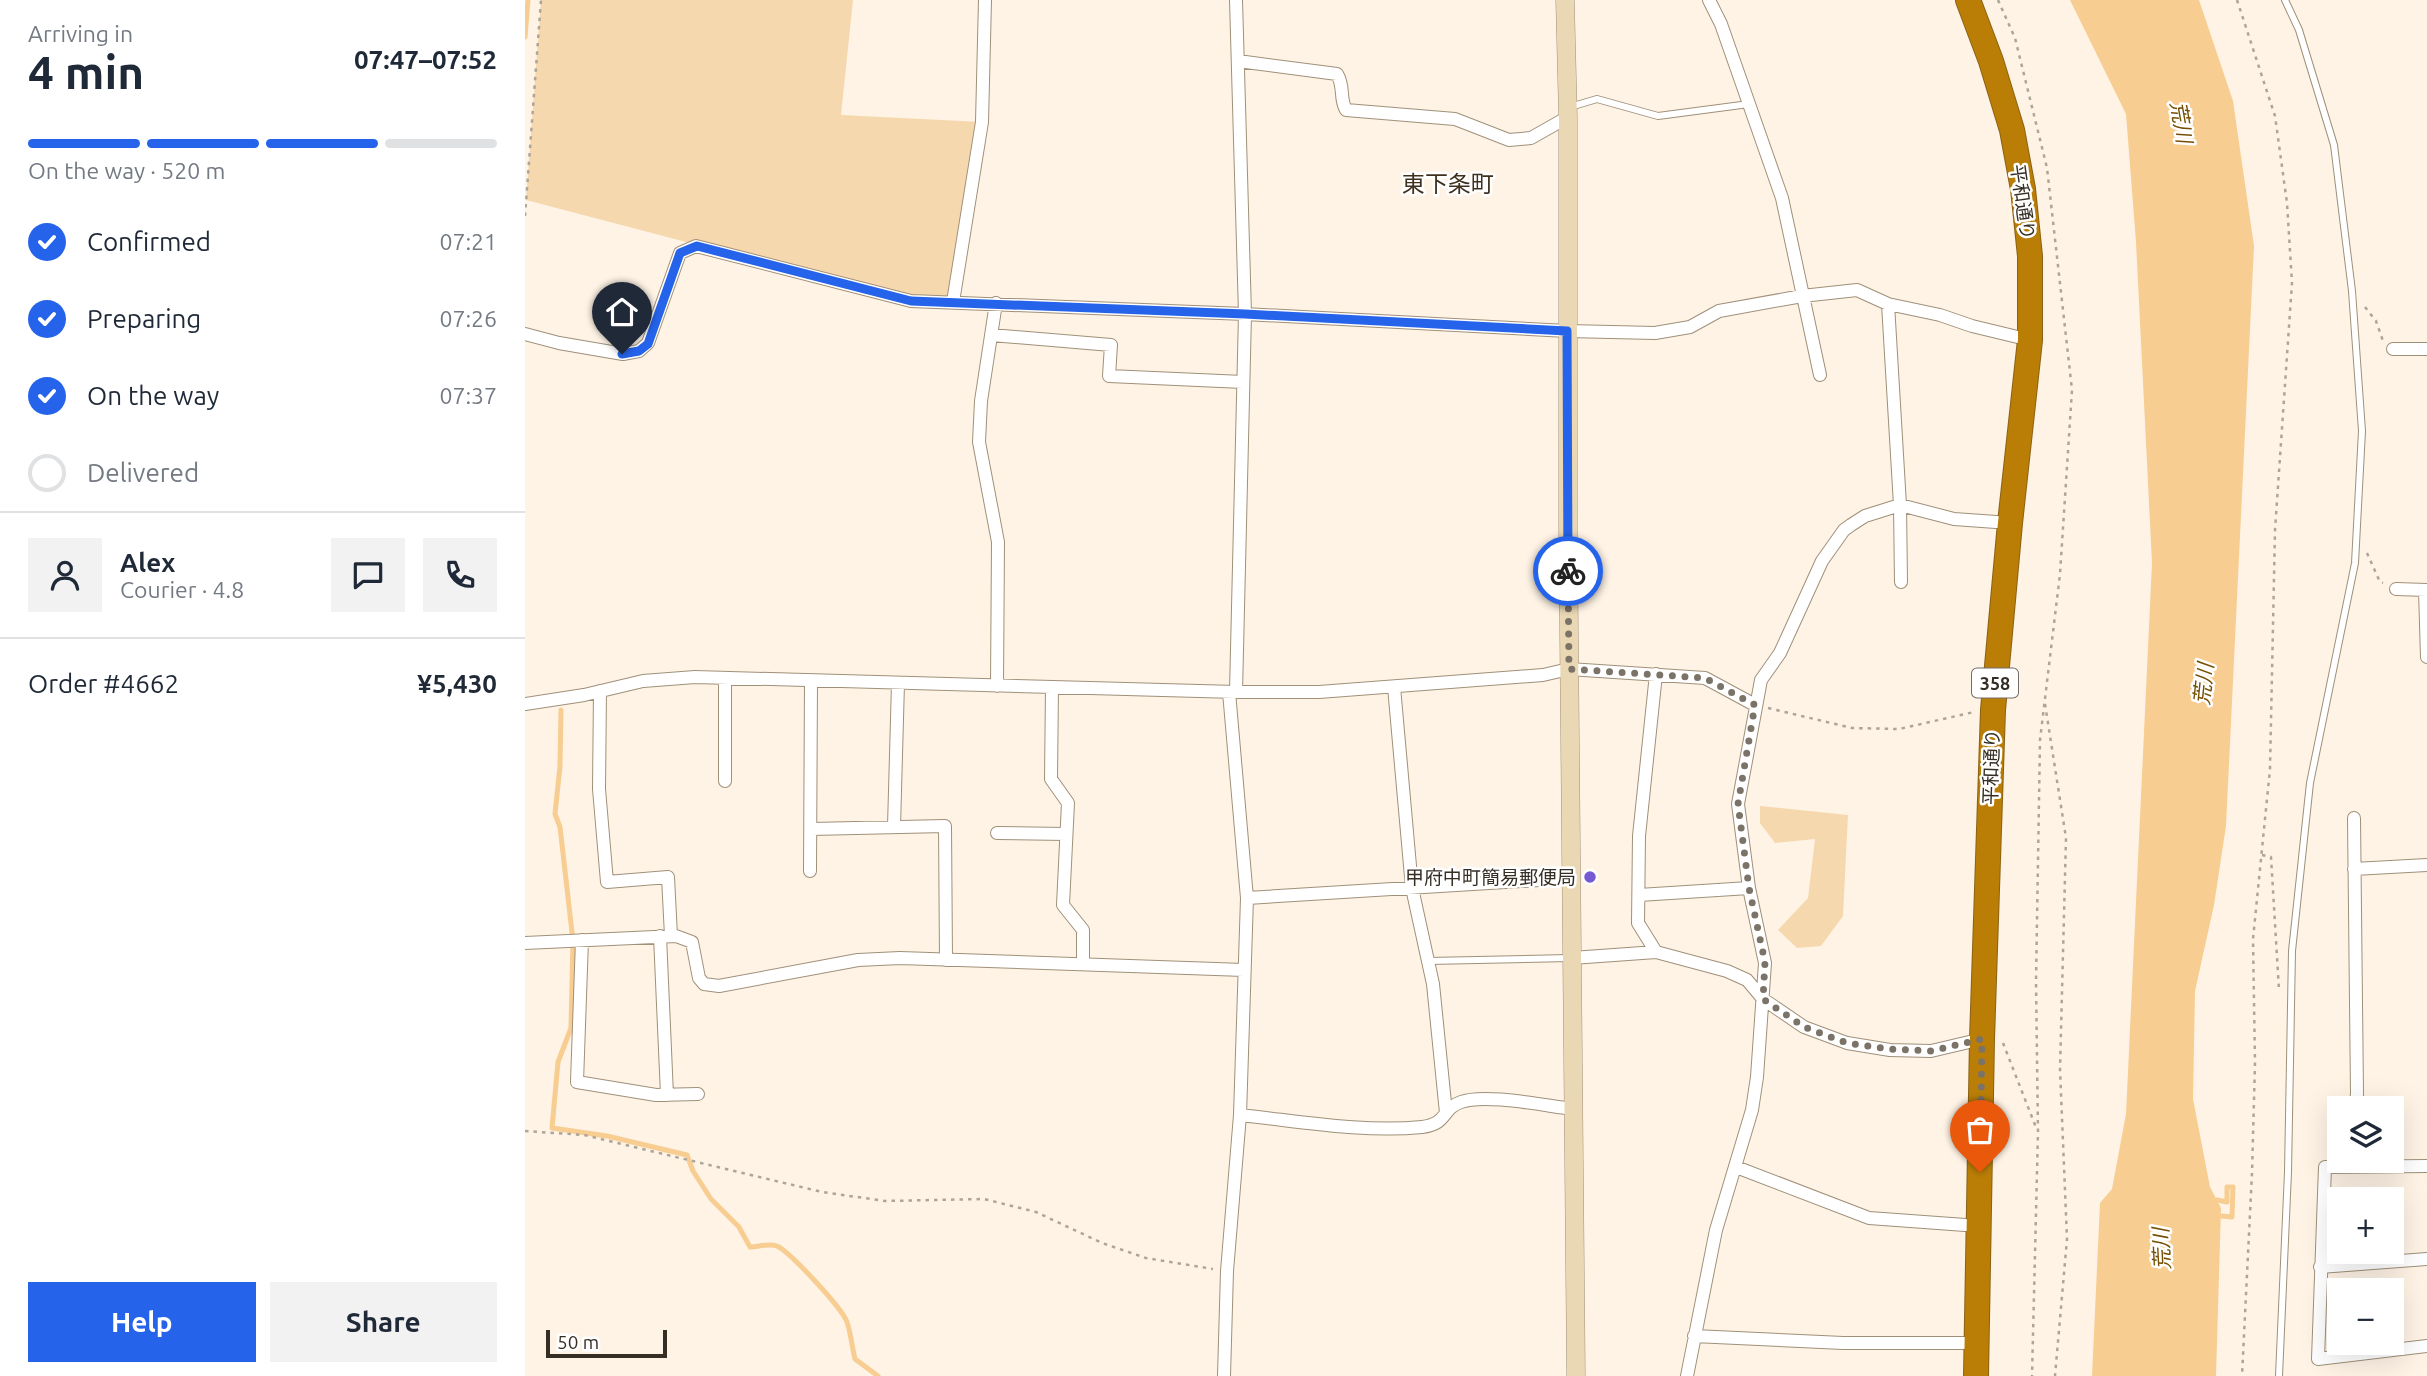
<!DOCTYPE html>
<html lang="en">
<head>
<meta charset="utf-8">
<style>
	body { margin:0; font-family:Ubuntu,"Noto Sans JP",sans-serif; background:#f2f2f3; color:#1f2937; height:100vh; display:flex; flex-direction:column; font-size:26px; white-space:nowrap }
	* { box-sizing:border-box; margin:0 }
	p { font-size:23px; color:#747a83 }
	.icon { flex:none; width:38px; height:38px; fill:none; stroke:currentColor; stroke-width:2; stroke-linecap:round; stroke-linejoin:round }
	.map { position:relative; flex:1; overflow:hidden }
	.details { display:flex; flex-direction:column; background:#fff; width:525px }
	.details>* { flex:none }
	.tools { position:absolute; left:1802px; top:1096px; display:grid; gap:14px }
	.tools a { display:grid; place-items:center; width:77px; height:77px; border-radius:0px; background:#fff; box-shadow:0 7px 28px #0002; font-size:35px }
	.scale { position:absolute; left:21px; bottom:18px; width:121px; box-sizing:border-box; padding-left:7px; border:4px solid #352e25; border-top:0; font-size:19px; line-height:24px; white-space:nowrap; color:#352e25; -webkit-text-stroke:5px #fff; paint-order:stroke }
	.pin { position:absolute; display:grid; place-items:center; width:60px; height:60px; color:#fff; margin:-72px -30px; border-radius:50% 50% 50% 0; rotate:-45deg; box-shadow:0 0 7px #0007 }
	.pin .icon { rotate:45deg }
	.courier { position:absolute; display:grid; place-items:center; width:70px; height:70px; margin:-35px; border:5px solid #2563eb; border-radius:50%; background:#fff; color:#222; box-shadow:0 2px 9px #0007 }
	.headline em { font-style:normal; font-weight:600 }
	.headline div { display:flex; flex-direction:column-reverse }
	.headline { display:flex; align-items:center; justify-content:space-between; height:119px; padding:0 28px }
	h1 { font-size:46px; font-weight:600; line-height:52px }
	.bar { display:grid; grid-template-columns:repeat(4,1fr); gap:10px 7px; align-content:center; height:84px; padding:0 28px }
	.bar i { height:9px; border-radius:5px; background:#e0e1e3 }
	.bar .on { background:#2563eb }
	.bar p { grid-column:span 4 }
	.line { display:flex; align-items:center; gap:18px; padding:0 28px; border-top:2px solid #e0e1e3 }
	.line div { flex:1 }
	.round { display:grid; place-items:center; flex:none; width:74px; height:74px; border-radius:0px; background:#f2f2f3 }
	ol { padding:0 28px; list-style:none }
	li { display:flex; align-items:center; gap:21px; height:77px }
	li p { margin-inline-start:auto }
	li .icon { padding:7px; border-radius:50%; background:#2563eb; color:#fff; stroke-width:4 }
	li:last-child { color:#747a83 }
	li i { width:38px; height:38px; border:4px solid #e0e1e3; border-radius:50% }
	.cta { display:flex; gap:14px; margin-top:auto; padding:14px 28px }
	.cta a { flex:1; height:80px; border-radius:0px; background:#2563eb; color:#fff; font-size:28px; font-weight:600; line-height:80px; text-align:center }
	.cta a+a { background:#f2f2f3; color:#1f2937 }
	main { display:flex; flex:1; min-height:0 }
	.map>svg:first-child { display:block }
	.green { fill:#f6d8af }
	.water { fill:#f7cd92 }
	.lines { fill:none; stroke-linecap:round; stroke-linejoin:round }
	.stream { stroke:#f7cd92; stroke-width:5 }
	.lane-casing { stroke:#a0907a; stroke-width:8 }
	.street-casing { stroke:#a0907a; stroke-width:14 }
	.secondary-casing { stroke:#a0907a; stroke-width:19 }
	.highway-casing { stroke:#8b6212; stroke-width:26 }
	.path { stroke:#aea599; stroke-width:2.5; stroke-dasharray:3.5 5; stroke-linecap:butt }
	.lane { stroke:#fff; stroke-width:6 }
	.street { stroke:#fff; stroke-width:12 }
	.secondary { stroke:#ead8b5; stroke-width:18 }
	.highway { stroke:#ba7e07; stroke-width:24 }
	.done { stroke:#7b7368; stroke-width:7; stroke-dasharray:0 12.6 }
	.route { stroke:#2563eb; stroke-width:9 }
	.poi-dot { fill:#755ad4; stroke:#fff; stroke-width:2.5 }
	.labels { text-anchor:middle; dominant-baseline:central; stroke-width:5; stroke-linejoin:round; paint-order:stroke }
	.shield { fill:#fff; stroke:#726d66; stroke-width:2 }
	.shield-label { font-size:18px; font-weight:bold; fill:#352e25 }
	.street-label { font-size:19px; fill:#352e25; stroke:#fff }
	.poi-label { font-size:19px; fill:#352e25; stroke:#fff; text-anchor:end }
	.water-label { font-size:21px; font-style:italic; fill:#764f03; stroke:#fff }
	.quarter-label { font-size:23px; fill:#3f311e; stroke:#fff }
</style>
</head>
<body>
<main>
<section class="details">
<div class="headline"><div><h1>4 min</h1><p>Arriving in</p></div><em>07:47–07:52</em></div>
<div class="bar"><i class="on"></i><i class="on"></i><i class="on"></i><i></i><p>On the way · 520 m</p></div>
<ol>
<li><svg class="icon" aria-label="check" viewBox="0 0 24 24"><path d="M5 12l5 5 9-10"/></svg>Confirmed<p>07:21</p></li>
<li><svg class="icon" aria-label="check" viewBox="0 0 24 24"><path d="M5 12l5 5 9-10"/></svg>Preparing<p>07:26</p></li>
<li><svg class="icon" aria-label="check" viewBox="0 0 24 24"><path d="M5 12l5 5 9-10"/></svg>On the way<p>07:37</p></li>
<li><i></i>Delivered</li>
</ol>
<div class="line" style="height:126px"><a class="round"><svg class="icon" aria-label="person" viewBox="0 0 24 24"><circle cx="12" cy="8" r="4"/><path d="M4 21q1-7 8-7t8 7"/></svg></a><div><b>Alex</b><p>Courier · 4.8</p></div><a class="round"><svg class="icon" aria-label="chat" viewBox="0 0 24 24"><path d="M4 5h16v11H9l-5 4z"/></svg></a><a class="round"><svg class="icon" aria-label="phone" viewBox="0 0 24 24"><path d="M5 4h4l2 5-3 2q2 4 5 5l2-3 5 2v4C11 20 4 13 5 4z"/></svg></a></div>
<div class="line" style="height:91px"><div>Order #4662</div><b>¥5,430</b></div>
<div class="cta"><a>Help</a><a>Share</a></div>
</section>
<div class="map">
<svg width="1902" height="1376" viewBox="0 0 1902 1376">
	<rect width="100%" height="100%" fill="#fef3e5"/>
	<!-- green -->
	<path class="green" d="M16 0H328L316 115 457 122 428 302 386 301 1 200Z
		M1235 806 1323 815 1318 916 1296 946 1272 948 1253 930 1283 898 1290 839 1250 843 1235 823Z"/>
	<!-- water -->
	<path class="water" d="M1545 0H1674L1708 101 1729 246 1701 826 1689 905 1670 991 1668 1099 1685 1187 1696 1208 1691 1376H1567L1575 1203 1587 1189 1601 1114 1627 563 1611 242 1601 114Z"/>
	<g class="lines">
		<!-- stream -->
		<path class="stream" d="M0 37 3 0
			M36 710 35 766 30 814 35 827 48 941 46 1028 33 1062 27 1128 82 1136 162 1155 168 1171 186 1199 214 1227 225 1247C233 1247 243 1243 252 1246 265 1252 317 1308 322 1322 326 1334 327 1347 330 1359L353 1376
			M1692 1200 1702 1202V1187H1708L1707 1217 1696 1216"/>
		<!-- lane casing -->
		<g class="lane-casing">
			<path id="lane" d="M1045 107 1072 99 1133 116 1224 104
				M903 961 1045 958
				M1754 1376 1763 1172 1767 951 1785 783 1830 563 1837 431 1827 291 1809 145 1774 30 1760 0"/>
		</g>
		<!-- street casing -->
		<g class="street-casing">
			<path id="street" d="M711 0 720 314 711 692
				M1184 0 1196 24 1257 198 1295 375
				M713 61 812 74C820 87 814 98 821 110L930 119 984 140 1006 138 1043 117
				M428 302 457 122 460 0
				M471 303 456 401 454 442 473 542 472 686
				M1363 304 1375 505 1376 582
				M0 334 34 343 98 354 114 351 123 343 155 253 171 246 386 301 720 314 1042 331 1130 333 1165 327 1194 311 1277 296 1332 290 1363 304 1415 315 1447 326 1505 340
				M466 335 586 345 584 376 718 382
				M1868 349H1902
				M1871 589 1902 590
				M1900 590 1902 657
				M1131 674 1114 836 1113 923 1131 952
				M527 687 526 779 543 803 538 905 558 930V964
				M869 687 887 888 908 984 921 1113
				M75 691 74 789 82 882 143 877 146 936
				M0 704 59 695 118 681 170 677 711 692H794L1018 675 1044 669 1180 678 1230 705
				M200 781V678
				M1829 818 1832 1094 1830 1108
				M369 827 373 683
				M286 829 420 826 421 960
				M472 833 541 834
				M1829 869 1902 865
				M285 871 286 681
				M1114 895 1224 888
				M722 898 1046 878
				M135 936 142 1095
				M57 940 52 1082 131 1095 173 1094
				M0 943 151 936 167 942 174 978 179 984 194 986 333 960 375 958 719 970
				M1047 958 1131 952 1202 971 1222 980 1238 999 1279 1027 1322 1043 1365 1050 1406 1051 1457 1039
				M715 1115C773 1121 839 1133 897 1127 923 1124 916 1109 936 1102 960 1093 1021 1106 1048 1109
				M1902 1166 1800 1167 1793 1359 1902 1346
				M1211 1167 1344 1218 1454 1226
				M1795 1267 1902 1259
				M1169 1336 1318 1343H1452
				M699 1376 702 1271 715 1115 722 898 704 692
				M1162 1376 1191 1230 1227 1110 1232 1077 1240 963 1224 888 1213 804 1236 680 1255 653 1297 561 1319 530 1326 525 1340 516 1375 505 1429 519 1485 523"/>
		</g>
		<!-- secondary casing -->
		<g class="secondary-casing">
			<path id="secondary" d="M1040 0 1043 117V527L1051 1376"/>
		</g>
		<!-- highway casing -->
		<g class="highway-casing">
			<path id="highway" d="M1443 0 1466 61 1487 130 1498 189 1505 256V340L1485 523 1468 710 1457 1039 1451 1376"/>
		</g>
		<!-- path -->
		<path class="path" d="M1473 0 1490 38 1522 168 1547 390 1535 574 1515 740 1511 982 1513 1132 1507 1376
			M1712 0 1750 116 1762 203 1767 283 1750 530 1745 769 1728 939 1730 1063 1727 1173 1717 1376
			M0 216 16 0
			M1840 307 1851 321 1858 341
			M1842 553 1855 582 1858 583
			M1520 704 1541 838 1535 1069 1542 1239 1530 1376
			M1243 708 1327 728 1374 729 1449 712
			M1737 855 1746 857 1754 990
			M1478 1043 1512 1130
			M0 1131 59 1135 297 1192 360 1201 459 1199 511 1212 577 1243 621 1258 688 1269"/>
		<!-- lane -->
		<use href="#lane" class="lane"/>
		<!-- street -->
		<use href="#street" class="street"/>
		<!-- secondary -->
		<use href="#secondary" class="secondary"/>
		<!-- highway -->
		<use href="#highway" class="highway"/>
	</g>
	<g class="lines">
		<!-- done -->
		<path class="done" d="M1043 571 1044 669 1180 678 1230 705 1213 804 1224 888 1240 962 1238 999 1279 1027 1322 1043 1365 1049 1406 1051 1457 1039 1455 1172"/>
		<!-- route -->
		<path class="route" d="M97 354 114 351 123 344 155 253 172 246 386 301 720 314 1042 331 1043 571"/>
	</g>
	<!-- markers -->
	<circle class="poi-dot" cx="1065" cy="877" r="7"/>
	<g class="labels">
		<!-- shield labels -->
		<rect class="shield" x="1447" y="668.5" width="46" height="29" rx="5"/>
		<g class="shield-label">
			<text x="1470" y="683">358</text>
		</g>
		<!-- street labels -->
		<g class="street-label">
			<text transform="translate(1498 202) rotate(82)">平和通り</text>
			<text transform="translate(1466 767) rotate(-88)">平和通り</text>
		</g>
		<!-- poi labels -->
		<g class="poi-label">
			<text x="1051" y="877">甲府中町簡易郵便局</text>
		</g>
		<!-- water labels -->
		<g class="water-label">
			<text transform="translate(1657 122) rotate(80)">荒川</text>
			<text transform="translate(1678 684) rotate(-84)">荒川</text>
			<text transform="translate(1636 1249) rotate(-93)">荒川</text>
		</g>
		<!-- quarter labels -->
		<g class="quarter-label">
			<text x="923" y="183">東下条町</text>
		</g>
	</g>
</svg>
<div class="tools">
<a><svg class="icon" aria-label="layers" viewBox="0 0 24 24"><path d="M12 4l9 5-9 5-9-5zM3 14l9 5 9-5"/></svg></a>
<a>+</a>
<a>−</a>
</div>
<div class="scale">50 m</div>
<div class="pin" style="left:1455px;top:1172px;background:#ea580c"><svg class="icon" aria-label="bag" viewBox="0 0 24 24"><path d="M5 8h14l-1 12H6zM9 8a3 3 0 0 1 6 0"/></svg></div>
<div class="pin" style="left:97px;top:354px;background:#1f2937"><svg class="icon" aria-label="home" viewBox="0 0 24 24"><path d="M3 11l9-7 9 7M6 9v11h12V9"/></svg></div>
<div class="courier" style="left:1043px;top:571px"><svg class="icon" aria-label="bike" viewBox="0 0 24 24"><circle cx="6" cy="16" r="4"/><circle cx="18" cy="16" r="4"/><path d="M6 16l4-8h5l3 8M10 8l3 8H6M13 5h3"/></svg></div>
</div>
</main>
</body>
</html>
